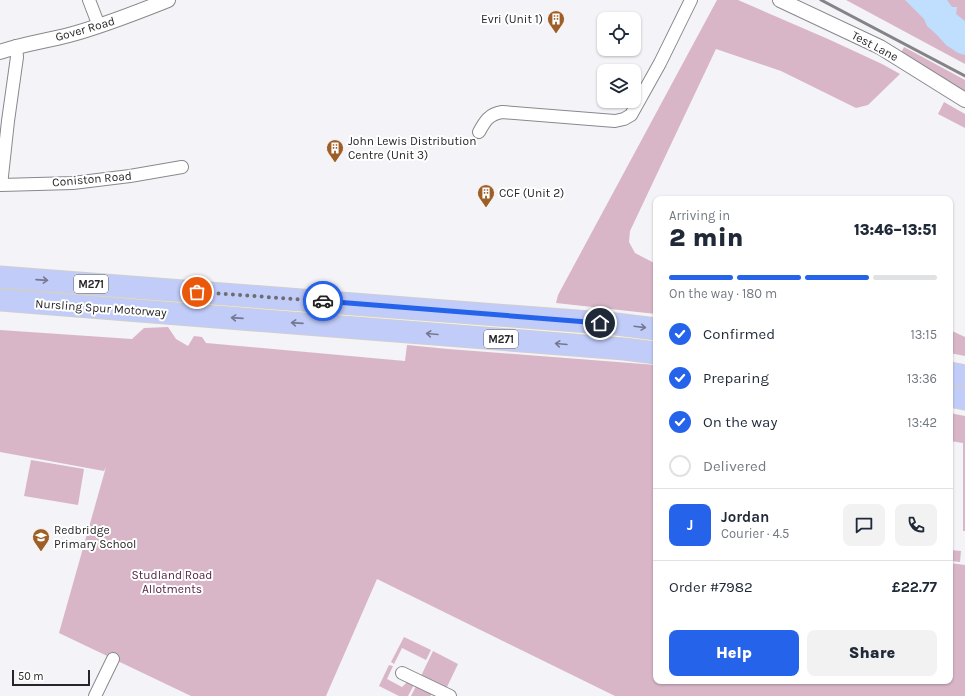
<!DOCTYPE html>
<html lang="en">
<head>
<meta charset="utf-8">
<style>
	body { margin:0; font-family:Karla,sans-serif; background:#f2f2f3; color:#1f2937; height:100vh; display:flex; flex-direction:column; font-size:15px; white-space:nowrap }
	* { box-sizing:border-box; margin:0 }
	p { font-size:13px; color:#747a83 }
	.icon { flex:none; width:22px; height:22px; fill:none; stroke:currentColor; stroke-width:2; stroke-linecap:round; stroke-linejoin:round }
	.map { position:relative; flex:1; overflow:hidden }
	.sheet { position:absolute; left:653px; top:196px; width:300px; height:488px; display:flex; flex-direction:column; background:#fff; border-radius:8px; box-shadow:0 1px 3px #0004 }
	.sheet>* { flex:none }
	.controls { position:absolute; left:597px; top:12px; display:grid; gap:8px }
	.controls a { display:grid; place-items:center; width:44px; height:44px; border-radius:8px; background:#fff; box-shadow:0 1px 3px #0004; font-size:20px }
	.scale { position:absolute; left:12px; bottom:10px; width:78px; box-sizing:border-box; padding-left:4px; border:2px solid #262628; border-top:0; font-size:11px; line-height:14px; white-space:nowrap; color:#262628; -webkit-text-stroke:3px #fff; paint-order:stroke }
	.pin { position:absolute; display:grid; place-items:center; width:34px; height:34px; color:#fff; margin:-17px; border:2px solid #fff; border-radius:50%; box-shadow:0 1px 4px #0007 }
	.courier { position:absolute; display:grid; place-items:center; width:40px; height:40px; margin:-20px; border:3px solid #2563eb; border-radius:50%; background:#fff; color:#222; box-shadow:0 1px 5px #0007 }
	.overview em { font-style:normal; font-weight:800 }
	.overview div { display:flex; flex-direction:column-reverse }
	.overview { display:flex; align-items:center; justify-content:space-between; height:68px; padding:0 16px }
	h1 { font-size:26px; font-weight:800; line-height:30px }
	.bar { display:grid; grid-template-columns:repeat(4,1fr); gap:6px 4px; align-content:center; height:48px; padding:0 16px }
	.bar i { height:5px; border-radius:3px; background:#e0e1e3 }
	.bar .on { background:#2563eb }
	.bar p { grid-column:span 4 }
	.line { display:flex; align-items:center; gap:10px; padding:0 16px; border-top:1px solid #e0e1e3 }
	.line div { flex:1 }
	.round { display:grid; place-items:center; flex:none; width:42px; height:42px; border-radius:8px; background:#f2f2f3 }
	ol { padding:0 16px; list-style:none }
	li { display:flex; align-items:center; gap:12px; height:44px }
	li p { margin-inline-start:auto }
	li .icon { padding:4px; border-radius:50%; background:#2563eb; color:#fff; stroke-width:4 }
	li:last-child { color:#747a83 }
	li i { width:22px; height:22px; border:2px solid #e0e1e3; border-radius:50% }
	.cta { display:flex; gap:8px; margin-top:auto; padding:8px 16px }
	.cta a { flex:1; height:46px; border-radius:8px; background:#2563eb; color:#fff; font-size:16px; font-weight:800; line-height:46px; text-align:center }
	.cta a+a { background:#f2f2f3; color:#1f2937 }
	.map>svg:first-child { display:block }
	.green { fill:#d8b6c7 }
	.water { fill:#c0defe }
	.lines { fill:none; stroke-linecap:round; stroke-linejoin:round }
	.minor-casing { stroke:#89898c; stroke-width:14 }
	.tertiary-casing { stroke:#89898c; stroke-width:16 }
	.motorway-casing { stroke:#cfcfd0; stroke-width:23 }
	.minor { stroke:#fff; stroke-width:12 }
	.tertiary { stroke:#fff; stroke-width:14 }
	.motorway { stroke:#c1ccf9; stroke-width:21 }
	.rail { stroke:#848487; stroke-width:3 }
	.oneway { stroke:#747990 }
	.done { stroke:#6e6e70; stroke-width:4; stroke-dasharray:0 7.2 }
	.route { stroke:#2563eb; stroke-width:5 }
	.labels { text-anchor:middle; dominant-baseline:central; stroke-width:4; stroke-linejoin:round; paint-order:stroke }
	.shield { fill:#fff; stroke:#676768; stroke-width:1 }
	.shield-label { font-size:11px; font-weight:bold; fill:#262628 }
	.poi-label { font-size:12px; fill:#262628; stroke:#fff; text-anchor:start }
	.street-label { font-size:12px; fill:#262628; stroke:#fff }
	.park-label { font-size:12px; fill:#501e3c; stroke:#fff }
</style>
</head>
<body>
<div class="map">
<svg width="965" height="696" viewBox="0 0 965 696">
	<rect width="100%" height="100%" fill="#f4f3f7"/>
	<!-- green -->
	<path class="green" d="M717 0H738L828 39 882 64 900 74 868 105 856 108 781 71 716 49 630 231 629 242 635 253 656 264V314L556 303 558 295Z
		M846 0H965V64Z
		M904 47 965 80V92L901 53Z
		M944 102 965 114V128L938 114Z
		M168 327 176 339 188 346 194 336 202 337 206 343 405 361 407 345 448 349 656 365V681H950V563L965 565V696H615L377 579 326 696H191L59 633 106 467 104 471 0 452V330L132 339 144 328Z
		M950 330 965 337V356L950 353Z
		M950 413 965 416V531H963V443L950 441Z
		M31 460 84 469 78 505 24 496Z
		M950 550 961 551 960 562 950 561Z
		M404 637 431 650 426 660 402 648 394 664 391 662Z
		M433 651 458 664 446 689 421 676Z
		M389 665 393 666 387 679 402 687 407 682 415 683 408 696H399L379 686Z
		M417 684 431 694V696H411Z"/>
	<!-- water -->
	<path class="water" d="M905 0H947L952 7H957L956 14 965 21V55L958 53 946 45 937 35 927 26 924 19Z"/>
	<g class="lines">
		<!-- minor casing -->
		<g class="minor-casing">
			<path id="minor" d="M89 0 99 26
				M16 46 17 57 8 121 1 185 73 183 130 176 182 167
				M479 132C485 121 489 114 502 112L615 121 624 119 631 115 660 63 691 0
				M402 673 450 696
				M95 696 113 659"/>
		</g>
		<!-- tertiary casing -->
		<g class="tertiary-casing">
			<path id="tertiary" d="M780 0 880 47 965 100
				M0 52C23 44 46 41 69 35 103 26 135 13 168 0"/>
		</g>
		<!-- motorway casing -->
		<g class="motorway-casing">
			<path id="motorway" d="M0 277 616 324 656 329
				M0 300 624 349 656 353
				M950 373 965 376
				M950 396 965 399"/>
		</g>
		<!-- minor -->
		<use href="#minor" class="minor"/>
		<!-- tertiary -->
		<use href="#tertiary" class="tertiary"/>
		<!-- motorway -->
		<use href="#motorway" class="motorway"/>
		<!-- rail -->
		<path class="rail" d="M821 0 965 76"/>
	</g>
	<!-- one-way arrows -->
	<defs><path id="oneway-shaft" d="M-6 0H5M1.5-3L5.5 0L1.5 3" fill="none" stroke-width="1.6" stroke-linecap="round" stroke-linejoin="round"/></defs>
	<g class="oneway">
		<use href="#oneway-shaft" transform="translate(42 280) rotate(4)"/>
		<use href="#oneway-shaft" transform="translate(237 318) rotate(-176)"/>
		<use href="#oneway-shaft" transform="translate(297 323) rotate(-176)"/>
		<use href="#oneway-shaft" transform="translate(640 327) rotate(7)"/>
		<use href="#oneway-shaft" transform="translate(432 334) rotate(-175)"/>
		<use href="#oneway-shaft" transform="translate(561 344) rotate(-175)"/>
	</g>
	<g class="lines">
		<!-- done -->
		<path class="done" d="M197 292 323 301"/>
		<!-- route -->
		<path class="route" d="M323 301 600 323"/>
	</g>
	<!-- icons -->
	<defs>
		<g id="building-pin" transform="scale(0.9)"><path d="M0 17L-7.5 6A9.5 9.5 0 1 1 7.5 6Z" fill="#9e5e27" stroke="#fff"/><path d="M-4-6H4V6H1V3H-1V6H-4ZM-2.5-4.3h1.7v1.8h-1.7ZM.8-4.3h1.7v1.8H.8ZM-2.5-1h1.7V.8h-1.7ZM.8-1h1.7V.8H.8Z" fill="#fff"/></g>
		<g id="school-pin" transform="scale(0.9)"><path d="M0 17L-7.5 6A9.5 9.5 0 1 1 7.5 6Z" fill="#9e5e27" stroke="#fff"/><path d="M0-5L7-2L0 1L-7-2ZM-4 1L0 2.5L4 1V4Q0 6-4 4Z" fill="#fff"/></g>
	</defs>
	<g fill-rule="evenodd">
		<use href="#building-pin" x="556" y="19"/>
		<use href="#building-pin" x="335" y="148"/>
		<use href="#building-pin" x="486" y="193"/>
		<use href="#school-pin" x="41" y="537"/>
	</g>
	<g class="labels">
		<!-- shield labels -->
		<g class="shield">
			<rect x="74" y="275" width="34" height="18" rx="3"/>
			<rect x="484" y="330" width="34" height="18" rx="3"/>
		</g>
		<g class="shield-label">
			<text x="91" y="284">M271</text>
			<text x="501" y="339">M271</text>
		</g>
		<!-- poi labels -->
		<g class="poi-label">
			<text x="543" y="19" text-anchor="end">Evri (Unit 1)</text>
			<text x="348" y="141">John Lewis Distribution<tspan x="348" dy="14">Centre (Unit 3)</tspan></text>
			<text x="499" y="193">CCF (Unit 2)</text>
			<text x="54" y="530">Redbridge<tspan x="54" dy="14">Primary School</tspan></text>
		</g>
		<!-- street labels -->
		<g class="street-label">
			<text transform="translate(85 29) rotate(-16)">Gover Road</text>
			<text transform="translate(875 46) rotate(28)">Test Lane</text>
			<text transform="translate(92 179) rotate(-5)">Coniston Road</text>
			<text transform="translate(101 308) rotate(4)">Nursling Spur Motorway</text>
		</g>
		<!-- park labels -->
		<g class="park-label">
			<text x="172" y="575">Studland Road<tspan x="172" dy="14">Allotments</tspan></text>
		</g>
	</g>
</svg>
<div class="controls">
<a><svg class="icon" aria-label="locate" viewBox="0 0 24 24"><circle cx="12" cy="12" r="6"/><path d="M12 2v4M12 18v4M2 12h4M18 12h4"/></svg></a>
<a><svg class="icon" aria-label="layers" viewBox="0 0 24 24"><path d="M12 4l9 5-9 5-9-5zM3 14l9 5 9-5"/></svg></a>
</div>
<div class="scale">50 m</div>
<div class="pin" style="left:197px;top:292px;background:#ea580c"><svg class="icon" aria-label="bag" viewBox="0 0 24 24"><path d="M5 8h14l-1 12H6zM9 8a3 3 0 0 1 6 0"/></svg></div>
<div class="pin" style="left:600px;top:323px;background:#1f2937"><svg class="icon" aria-label="home" viewBox="0 0 24 24"><path d="M3 11l9-7 9 7M6 9v11h12V9"/></svg></div>
<div class="courier" style="left:323px;top:301px"><svg class="icon" aria-label="car" viewBox="0 0 24 24"><path d="M5 17H2v-5l4-1 3-4h7l3 4 3 1v5h-3M9 17h6M6 11h13"/><circle cx="7" cy="17" r="2"/><circle cx="17" cy="17" r="2"/></svg></div>
<section class="sheet">
<div class="overview"><div><h1>2 min</h1><p>Arriving in</p></div><em>13:46–13:51</em></div>
<div class="bar"><i class="on"></i><i class="on"></i><i class="on"></i><i></i><p>On the way · 180 m</p></div>
<ol>
<li><svg class="icon" aria-label="check" viewBox="0 0 24 24"><path d="M5 12l5 5 9-10"/></svg>Confirmed<p>13:15</p></li>
<li><svg class="icon" aria-label="check" viewBox="0 0 24 24"><path d="M5 12l5 5 9-10"/></svg>Preparing<p>13:36</p></li>
<li><svg class="icon" aria-label="check" viewBox="0 0 24 24"><path d="M5 12l5 5 9-10"/></svg>On the way<p>13:42</p></li>
<li><i></i>Delivered</li>
</ol>
<div class="line" style="height:72px"><b class="round" style="background:#2563eb;color:#fff">J</b><div><b>Jordan</b><p>Courier · 4.5</p></div><a class="round"><svg class="icon" aria-label="chat" viewBox="0 0 24 24"><path d="M4 5h16v11H9l-5 4z"/></svg></a><a class="round"><svg class="icon" aria-label="phone" viewBox="0 0 24 24"><path d="M5 4h4l2 5-3 2q2 4 5 5l2-3 5 2v4C11 20 4 13 5 4z"/></svg></a></div>
<div class="line" style="height:52px"><div>Order #7982</div><b>£22.77</b></div>
<div class="cta"><a>Help</a><a>Share</a></div>
</section>
</div>
</body>
</html>
